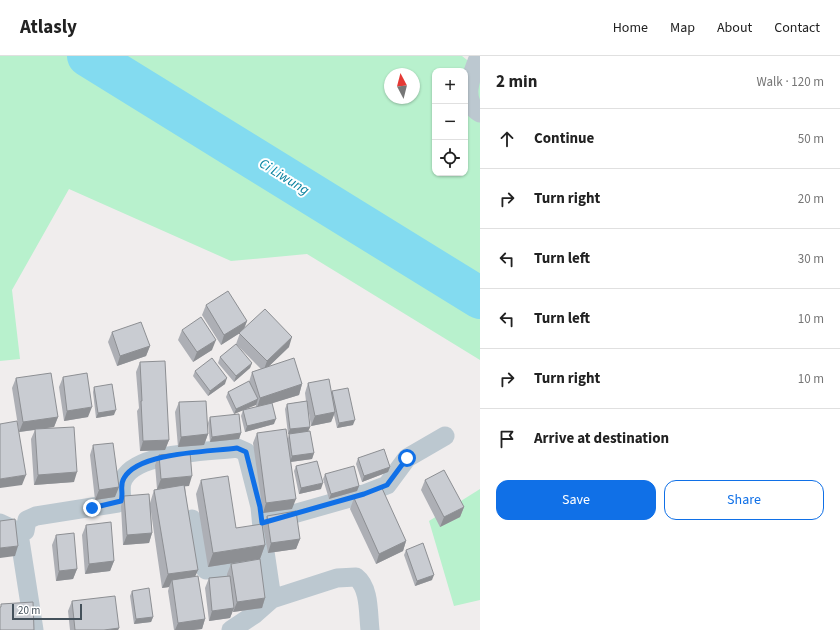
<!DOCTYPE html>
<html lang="en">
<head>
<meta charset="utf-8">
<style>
	:root { --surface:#fff; --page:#f6f6f6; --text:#222; --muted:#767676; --line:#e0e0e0; --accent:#1070e7 }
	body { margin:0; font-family:"Source Sans 3",sans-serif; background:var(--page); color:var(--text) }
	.controls { position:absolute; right:12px; top:12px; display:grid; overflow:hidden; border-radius:8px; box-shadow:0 1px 3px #0004 }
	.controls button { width:36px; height:36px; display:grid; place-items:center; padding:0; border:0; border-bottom:1px solid var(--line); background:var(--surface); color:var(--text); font:20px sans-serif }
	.compass { position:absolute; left:384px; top:12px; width:36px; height:36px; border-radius:50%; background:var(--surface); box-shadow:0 1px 3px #0004; rotate:353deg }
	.scale { position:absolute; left:12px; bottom:10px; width:70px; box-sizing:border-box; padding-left:4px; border:2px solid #44515b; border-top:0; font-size:11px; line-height:14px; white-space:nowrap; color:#44515b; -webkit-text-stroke:3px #fff; paint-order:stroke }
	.stop { position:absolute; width:12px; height:12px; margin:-9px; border:3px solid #1070e7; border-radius:50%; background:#fff }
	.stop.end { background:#1070e7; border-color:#fff; box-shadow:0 1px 4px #0008 }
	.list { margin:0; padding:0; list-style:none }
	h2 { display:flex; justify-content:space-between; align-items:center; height:52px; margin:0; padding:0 16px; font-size:17px }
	h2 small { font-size:13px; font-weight:400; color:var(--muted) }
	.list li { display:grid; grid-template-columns:26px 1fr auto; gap:12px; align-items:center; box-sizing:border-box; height:60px; padding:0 16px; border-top:1px solid var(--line) }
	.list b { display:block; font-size:15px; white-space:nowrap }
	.list em { font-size:13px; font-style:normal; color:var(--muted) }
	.actions { display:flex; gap:8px; padding:12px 16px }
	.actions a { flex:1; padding:9px 0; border:1px solid var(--accent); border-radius:12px; text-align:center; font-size:14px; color:var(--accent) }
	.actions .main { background:var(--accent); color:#fff }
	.icon { flex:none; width:22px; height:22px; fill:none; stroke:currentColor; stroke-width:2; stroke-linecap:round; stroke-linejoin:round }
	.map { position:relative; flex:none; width:480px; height:574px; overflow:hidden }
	header { display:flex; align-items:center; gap:24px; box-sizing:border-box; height:56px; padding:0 20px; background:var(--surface); border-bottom:1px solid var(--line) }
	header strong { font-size:19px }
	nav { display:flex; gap:22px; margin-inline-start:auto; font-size:14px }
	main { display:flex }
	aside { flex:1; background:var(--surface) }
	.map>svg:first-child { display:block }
	.green { fill:#b8f1cd; fill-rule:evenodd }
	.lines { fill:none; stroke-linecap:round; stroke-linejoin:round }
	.river { stroke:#83dbf0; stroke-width:42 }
	.minor { stroke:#bcc8d0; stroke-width:19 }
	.wall { fill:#adafb5 }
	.shaded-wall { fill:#8d8f93 }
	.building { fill:#c9ccd2; stroke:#8d8f93 }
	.route { stroke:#1070e7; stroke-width:5 }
	.labels { text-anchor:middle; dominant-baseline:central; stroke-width:4; stroke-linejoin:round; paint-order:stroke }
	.water-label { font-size:14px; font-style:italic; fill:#06809e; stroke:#fff }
</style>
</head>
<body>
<header>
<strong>Atlasly</strong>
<nav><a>Home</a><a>Map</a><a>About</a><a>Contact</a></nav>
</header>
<main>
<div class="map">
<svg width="480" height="574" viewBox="0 0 480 574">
	<rect width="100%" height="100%" fill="#f0eded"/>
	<!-- green -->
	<path class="green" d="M0 0H462L480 14V304L307 198 231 205 69 133 12 234 20 303 0 305ZM435 15H465V117H435ZM390 18H414V42H390Z
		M480 433V544L454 550 429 465Z"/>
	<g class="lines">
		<!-- river -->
		<path class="river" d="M88 0 480 242"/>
		<!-- minor -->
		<path class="minor" d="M479 0C473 16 459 45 480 57
			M192 463 201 508 206 514 255 509
			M272 464 364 438 387 429 407 402 445 380
			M0 467 15 474 19 478 34 574
			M19 478 25 475 27 464 36 460 118 447 122 443C121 435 120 428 124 422 139 396 208 396 237 392L246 396 260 451 263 482 272 543
			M231 574 255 558 272 543 337 522 356 521C370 532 368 557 370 574"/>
	</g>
	<!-- wall -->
	<path class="wall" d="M206 249 247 265 244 273 289 291 268 311 302 328 299 339 272 347 274 368 245 376 241 360 243 354 256 351V348L234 358 226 341 228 336 249 326 252 316 261 313 236 288 240 277 221 289 202 259Z
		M182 274 212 294 193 306 178 284Z
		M112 276 150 290 146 300 117 310 108 286Z
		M220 301 252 307 250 312 234 326 218 307Z
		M140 306 169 384 165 394 140 395 137 355 139 352 136 316Z
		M195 315 225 328 208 340 193 320Z
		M63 321 88 361 64 365 59 331Z
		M16 322 58 361 54 371 44 372 74 426 34 429 31 383 35 374 19 376 12 332Z
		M308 327 332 336V335L353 369 337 372 334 359 331 366 311 370 308 351 310 371 308 375 314 397 312 403 291 406 292 453 263 457 253 387 257 377 288 382 289 378H288L285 353 287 348 306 345 305 337Z
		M94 331 114 359 96 362 93 336Z
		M179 346 208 378 204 389 178 391 175 356Z
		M210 361 241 377 239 383 210 386 208 367Z
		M93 389 115 441 95 444 90 399Z
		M159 399 189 430H185L195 521 205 563 202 573 193 574H174L168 535 169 531 162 532 151 456 152 477 149 487 123 489 121 450 124 440 150 447 154 434 166 432 157 433 155 409Z
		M358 402 390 411 388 416 362 426 356 408Z
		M296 410 321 433 299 438 294 415Z
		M325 418 359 430 357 435 329 443 323 423Z
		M201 424 236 472 265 489 260 503 208 511 196 438Z
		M425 424 464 451 460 461 440 471 421 434Z
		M354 442 406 485 403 495 376 508 350 453Z
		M267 460 300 483 296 493 268 497 263 470Z
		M86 469 114 505 110 515 85 518 82 479Z
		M56 479 77 513 73 523 56 525 52 489Z
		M406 494 432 524 415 530 404 499Z
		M231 508 265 542 262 552 233 556V554L230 562 209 565 205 532 209 522 227 520V518Z
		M132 535 153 561 151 566 134 568 130 540Z
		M72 545 119 572 118 574H70L68 555Z"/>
	<!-- shaded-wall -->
	<path class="shaded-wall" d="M247 265 243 275 221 289 224 279Z
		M292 281 289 291 263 316 267 305Z
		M216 284 212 294 193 306 197 296Z
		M150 290 146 300 117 310 120 300Z
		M252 307 250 312 234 326 236 320Z
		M227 322 225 328 208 340 210 335Z
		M302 328 299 339 257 352 260 342Z
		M258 343 256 349 234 358 236 353Z
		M92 351 88 361 64 365 67 355Z
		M116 354 114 359 96 362 98 357Z
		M335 356 331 366 311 370 315 360Z
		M58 361 54 371 19 376 23 366Z
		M276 363 274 368 245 376 247 370Z
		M355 364 353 369 337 372 339 367Z
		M310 371 308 376 288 378 290 373Z
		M241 377 239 383 210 386 212 381Z
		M208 378 204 389 178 391 181 381Z
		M169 384 165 394 140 395 143 385Z
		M314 397 312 403 290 406 292 400Z
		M390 411 388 416 362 426 364 420Z
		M77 416 74 426 34 429 38 419Z
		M26 419 22 429 0 432V423Z
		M192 420 189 430 157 433 161 423Z
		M323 427 321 433 299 438 301 432Z
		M359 430 357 435 329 443 331 438Z
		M119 431 115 441 95 444 99 434Z
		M296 443 292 453 263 457 266 447Z
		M464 451 460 461 440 471 444 461Z
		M152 477 149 487 123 489 127 479Z
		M300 483 296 493 268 497 271 487Z
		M406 485 403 495 376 508 379 498Z
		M265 489 260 503 208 511 213 497Z
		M18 490 15 500 0 502V492Z
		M114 505 110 515 85 518 89 508Z
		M77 513 73 523 56 525 59 515Z
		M198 514 192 528 172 524 169 531 162 532 168 518Z
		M434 519 432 524 415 530 417 525Z
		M265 542 262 552 233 556 237 546Z
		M234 552 230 562 209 565 212 555Z
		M153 561 151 566 134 568 136 563Z
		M205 563 202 573 193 574H175L178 567Z
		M119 572 118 574H104Z"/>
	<!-- building -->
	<path class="building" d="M228 235 247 265 224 279 206 249Z
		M265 253 292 281 267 305 239 277Z
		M201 261 216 284 197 296 182 274Z
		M141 266 150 290 120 300 112 276Z
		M236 288 252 307 236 320 220 301Z
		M212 302 227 322 210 335 195 315Z
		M294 302 302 328 260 342 252 316Z
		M165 305 169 384 143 385 141 345H142L140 306Z
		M51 317 58 361 23 366 16 322Z
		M87 317 92 351 67 355 63 321Z
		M329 323 335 356 315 360 308 327Z
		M249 325 258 343 236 353 228 336Z
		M112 328 116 354 98 357 94 331Z
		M348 332 355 364 339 367 332 335Z
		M206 345 208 378 181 381 179 346Z
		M307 345 310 371 290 373 287 348Z
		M272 347 276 363 247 370 243 354Z
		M239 358 241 377 212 381 210 361Z
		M17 365 26 419 0 423V368Z
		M74 371 77 416 38 419 35 373Z
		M286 373 296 443 266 447 257 377Z
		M310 375 314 397 292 400 289 378Z
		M113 387 119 431 99 434 93 389Z
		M384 393 390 411 364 420 358 402Z
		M190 396 192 420 161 423 159 399Z
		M317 405 323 427 301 432 296 410Z
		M354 410 359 430 331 438 325 418Z
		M444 414 464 451 444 461 425 424Z
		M228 420 236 472 262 468 265 489 213 497 201 424Z
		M184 429 198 514 168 518 154 434Z
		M381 430 406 485 379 498 354 442Z
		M149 438 152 477 127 479 124 440Z
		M296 455 300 483 271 487 267 460Z
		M15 463 18 490 0 492V465Z
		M111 466 114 505 89 508 86 469Z
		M74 477 77 513 59 515 56 479Z
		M423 487 434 519 417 525 406 494Z
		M260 503 265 542 237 546 231 508Z
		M198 520 205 563 178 567 172 524Z
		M230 520 234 552 212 555 209 522Z
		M149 532 153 561 136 563 132 535Z
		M115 540 119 572 104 574H75L72 545Z
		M33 546 34 574H0V551H1V548Z"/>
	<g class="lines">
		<!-- route -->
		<path class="route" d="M92 452 121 445C124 437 119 430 124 422 139 396 208 396 237 392L246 396 260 451 262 467 364 438 387 429 407 402"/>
	</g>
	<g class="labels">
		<!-- water labels -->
		<g class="water-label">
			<text transform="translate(284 121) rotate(32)">Ci Liwung</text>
		</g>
	</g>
</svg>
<div class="controls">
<button>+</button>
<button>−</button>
<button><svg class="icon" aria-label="locate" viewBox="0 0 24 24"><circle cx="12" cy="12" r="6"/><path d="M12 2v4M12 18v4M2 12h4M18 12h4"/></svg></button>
</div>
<svg class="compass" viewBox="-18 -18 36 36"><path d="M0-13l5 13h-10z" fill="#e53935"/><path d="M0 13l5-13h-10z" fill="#767676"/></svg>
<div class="scale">20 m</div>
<div class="stop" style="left:407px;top:402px"></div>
<div class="stop end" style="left:92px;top:452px"></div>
</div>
<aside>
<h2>2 min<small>Walk · 120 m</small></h2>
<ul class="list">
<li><svg class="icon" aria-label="ahead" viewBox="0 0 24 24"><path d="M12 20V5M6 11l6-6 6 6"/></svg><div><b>Continue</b></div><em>50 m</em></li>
<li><svg class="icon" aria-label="right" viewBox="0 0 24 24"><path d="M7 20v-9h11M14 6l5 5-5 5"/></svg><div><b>Turn right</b></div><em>20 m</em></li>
<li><svg class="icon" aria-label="left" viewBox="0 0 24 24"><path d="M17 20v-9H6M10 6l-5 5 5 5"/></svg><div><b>Turn left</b></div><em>30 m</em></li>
<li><svg class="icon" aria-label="left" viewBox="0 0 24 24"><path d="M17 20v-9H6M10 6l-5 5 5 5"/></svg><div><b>Turn left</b></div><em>10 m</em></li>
<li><svg class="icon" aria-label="right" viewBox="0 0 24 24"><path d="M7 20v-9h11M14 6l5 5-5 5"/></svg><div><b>Turn right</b></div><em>10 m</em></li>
<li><svg class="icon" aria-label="arrive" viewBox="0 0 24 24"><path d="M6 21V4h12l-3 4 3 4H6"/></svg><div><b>Arrive at destination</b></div></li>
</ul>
<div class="actions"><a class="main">Save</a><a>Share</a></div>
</aside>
</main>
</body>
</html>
